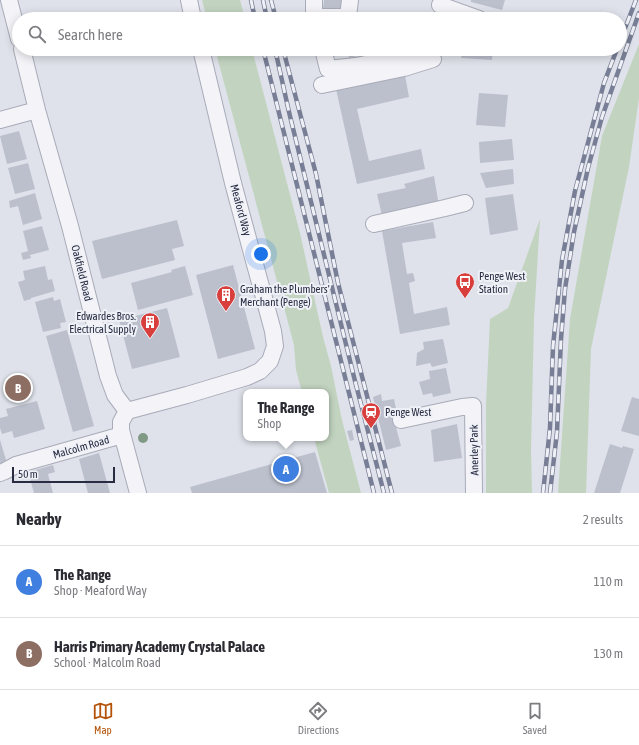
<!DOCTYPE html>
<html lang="en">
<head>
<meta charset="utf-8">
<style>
	:root { --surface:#fff; --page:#f7f7f7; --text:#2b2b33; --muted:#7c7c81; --line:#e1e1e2; --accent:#b45309 }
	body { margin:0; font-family:"Asap Condensed",sans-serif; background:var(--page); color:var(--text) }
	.scale { position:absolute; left:12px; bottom:10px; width:103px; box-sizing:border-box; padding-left:4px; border:2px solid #272c42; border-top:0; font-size:11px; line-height:14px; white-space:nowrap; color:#272c42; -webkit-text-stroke:3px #eff1f7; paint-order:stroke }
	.you { position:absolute; left:261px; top:254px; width:14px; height:14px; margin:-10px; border:3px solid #fff; border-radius:50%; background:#1a73e8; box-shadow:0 0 0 6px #1a73e833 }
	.badge { display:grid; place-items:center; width:26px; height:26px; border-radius:50%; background:var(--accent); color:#fff; font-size:13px; font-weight:700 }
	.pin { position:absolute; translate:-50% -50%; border:2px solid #fff; box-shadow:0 1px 4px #0006 }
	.popup { position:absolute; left:243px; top:389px; width:86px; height:52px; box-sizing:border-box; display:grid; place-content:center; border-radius:8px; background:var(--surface); filter:drop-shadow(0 1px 3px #0005); font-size:13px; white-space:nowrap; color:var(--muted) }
	.popup b { font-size:15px; color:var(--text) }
	.popup::after { content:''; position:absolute; left:50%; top:100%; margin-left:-8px; border:8px solid transparent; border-top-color:var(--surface) }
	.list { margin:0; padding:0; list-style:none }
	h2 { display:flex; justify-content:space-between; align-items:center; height:52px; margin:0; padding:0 16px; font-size:17px }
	h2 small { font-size:13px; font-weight:400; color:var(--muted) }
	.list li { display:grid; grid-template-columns:26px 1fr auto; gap:12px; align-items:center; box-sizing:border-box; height:72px; padding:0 16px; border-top:1px solid var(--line) }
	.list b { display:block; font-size:15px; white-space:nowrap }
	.list p { margin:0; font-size:13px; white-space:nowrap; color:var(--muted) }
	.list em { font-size:13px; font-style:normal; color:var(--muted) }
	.icon { flex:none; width:22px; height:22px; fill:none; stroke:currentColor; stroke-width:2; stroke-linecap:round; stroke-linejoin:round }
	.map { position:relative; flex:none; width:639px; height:493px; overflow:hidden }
	.search { position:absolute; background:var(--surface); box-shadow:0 2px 10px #0003; left:12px; right:12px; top:12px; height:44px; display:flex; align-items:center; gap:10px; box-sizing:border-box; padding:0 14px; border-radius:22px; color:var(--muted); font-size:15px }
	.sheet { height:196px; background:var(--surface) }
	nav { display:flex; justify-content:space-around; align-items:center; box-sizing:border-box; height:56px; border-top:1px solid var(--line); background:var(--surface); font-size:11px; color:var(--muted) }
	nav a { display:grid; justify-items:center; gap:2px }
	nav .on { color:var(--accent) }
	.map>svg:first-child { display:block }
	.green { fill:#c2d4c0 }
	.building { fill:#bcc0cd }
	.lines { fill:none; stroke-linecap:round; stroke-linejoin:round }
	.minor-casing { stroke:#a8abb8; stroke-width:18 }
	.minor { stroke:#f3f3f8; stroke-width:16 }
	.rail-casing { stroke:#787e95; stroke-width:4.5 }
	.rail { stroke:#eff1f7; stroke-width:3; stroke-dasharray:9; stroke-linecap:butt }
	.tree { fill:#819a85 }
	.labels { text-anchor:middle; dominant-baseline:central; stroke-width:4; stroke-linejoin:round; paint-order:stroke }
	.street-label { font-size:11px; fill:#272c42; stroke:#eff1f7 }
	.poi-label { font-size:11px; fill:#272c42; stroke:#eff1f7; text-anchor:start }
</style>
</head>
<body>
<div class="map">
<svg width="639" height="493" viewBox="0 0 639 493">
	<rect width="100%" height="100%" fill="#dfe2ea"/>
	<!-- green -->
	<path class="green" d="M202 0H240L245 19H207Z
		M639 44V98L629 167 591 349 586 493H558L570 319 602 136Z
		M215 49H252L300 233 323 337 331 366 342 420 361 493H329L314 438H326V392H302L296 370 294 345Z
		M540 219 534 319 531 450 532 493H486V404L490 319 508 308Z"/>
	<!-- building -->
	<path class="building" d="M324 0H348V10L323 9Z
		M471 0H505L502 10 471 2Z
		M347 49H381L382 53 366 57 365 54 349 58Z
		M462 49H493L492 60 461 58Z
		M405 75 409 97 357 109 369 161 421 149 425 169 357 184 336 89Z
		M479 93 508 95 505 127 476 125Z
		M19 131 27 159 7 164 0 136Z
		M512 139 514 160 480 163 479 142Z
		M28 163 35 189 15 194 8 168Z
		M513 169 514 184 486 188 480 173Z
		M434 176 439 206 383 220 377 194 406 188 404 184Z
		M35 193 42 219 23 225 18 206 10 208 9 201Z
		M513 194 518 230 490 235 485 198Z
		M177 220 184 246 172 249 175 260 102 279 92 241Z
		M433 222 436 238 402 243 407 274 413 273 415 281 409 283 414 314 447 307 450 325 400 334 382 231Z
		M42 226 49 250 30 255 31 258 23 260 21 253 28 251 23 231Z
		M233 265 255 349 218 359 196 275Z
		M45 266 48 280 52 279 55 291 31 298V299L24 301 18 282 25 280 23 271Z
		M185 266 193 295 138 310 131 283 172 272 171 270Z
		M53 297 54 301 60 299 66 322 60 323 61 328 43 332 35 302Z
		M167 308 180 357 132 369 119 320Z
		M67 330 94 426 73 432 46 336Z
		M443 339 448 363 432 367 430 363 416 366 417 353 424 349 423 342Z
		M446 368 451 393 433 397 432 393 423 395 419 382 430 379 429 371Z
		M381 394 382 401 394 399 397 414 393 416 401 446 386 450 373 397Z
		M632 397 639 399V436L621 431Z
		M37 401 45 429 14 438 12 431 2 434 0 428V418L8 416 6 409Z
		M457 424 462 458 434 462 431 430Z
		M352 430 354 440 350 441 347 431Z
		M0 440 7 463 0 465Z
		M610 444 622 448 623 446 634 449 620 493H594Z
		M315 452 327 493H192L190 487Z
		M99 453 110 493H88L79 459Z
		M53 465 55 472 48 474 53 493H34L28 472Z"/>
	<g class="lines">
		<!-- minor casing -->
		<g class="minor-casing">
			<path id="minor" d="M9 0 19 39
				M189 0 193 19
				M314 0V17H348L350 0
				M440 5 479 19
				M22 49 37 110 70 226 108 376 115 395 127 411 121 422V430L138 493
				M323 49 328 69 356 66 433 50
				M322 85 404 68 433 59
				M0 120 37 110
				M374 224 445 208 465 203
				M127 411 187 395 247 377 260 371 270 361 275 346 273 331 233 183 201 49
				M401 420 462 407 473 406 474 493
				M0 473 5 471 16 465 122 435"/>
		</g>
		<!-- minor -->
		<use href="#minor" class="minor"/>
		<!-- rail casing -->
		<g class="rail-casing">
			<path id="rail" d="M251 0 255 19
				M263 0 267 19
				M271 0 276 19
				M620 41 636 0
				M263 49 374 493
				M275 49 289 112 355 381 384 493
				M283 49 316 174 338 283 392 493
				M543 493 550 428 553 346 562 260 575 191 604 83 617 49
				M550 493 557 432 561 339 565 289 574 232 588 168 602 117 639 13"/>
		</g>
		<!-- rail -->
		<use href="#rail" class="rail"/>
	</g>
	<!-- trees -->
	<circle class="tree" cx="143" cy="438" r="5"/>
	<!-- icons -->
	<defs>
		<g id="bus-pin" transform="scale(1)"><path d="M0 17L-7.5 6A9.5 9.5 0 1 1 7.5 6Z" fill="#d83e3b" stroke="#eff1f7"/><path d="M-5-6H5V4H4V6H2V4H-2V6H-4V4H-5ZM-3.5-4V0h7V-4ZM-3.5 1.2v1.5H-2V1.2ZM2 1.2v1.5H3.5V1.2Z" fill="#fff"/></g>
		<g id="building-pin" transform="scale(1)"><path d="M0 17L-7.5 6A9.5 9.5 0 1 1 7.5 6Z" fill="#d83e3b" stroke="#eff1f7"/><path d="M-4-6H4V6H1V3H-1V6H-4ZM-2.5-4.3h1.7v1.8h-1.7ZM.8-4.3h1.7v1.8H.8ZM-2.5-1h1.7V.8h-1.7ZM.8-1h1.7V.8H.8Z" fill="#fff"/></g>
		<g id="station-pin" transform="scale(1)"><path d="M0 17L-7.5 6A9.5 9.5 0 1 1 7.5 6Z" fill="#d83e3b" stroke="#eff1f7"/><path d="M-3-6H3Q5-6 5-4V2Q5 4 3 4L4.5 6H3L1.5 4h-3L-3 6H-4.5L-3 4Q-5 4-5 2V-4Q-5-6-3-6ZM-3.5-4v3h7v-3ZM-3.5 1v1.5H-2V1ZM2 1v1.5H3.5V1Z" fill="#fff"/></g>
	</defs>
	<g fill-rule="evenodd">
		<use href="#bus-pin" x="465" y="282"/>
		<use href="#building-pin" x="226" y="295"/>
		<use href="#building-pin" x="150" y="322"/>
		<use href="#station-pin" x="371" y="412"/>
	</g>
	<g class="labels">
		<!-- street labels -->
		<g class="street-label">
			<text transform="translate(241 210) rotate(75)">Meaford Way</text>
			<text transform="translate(82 273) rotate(76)">Oakfield Road</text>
			<text transform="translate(81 447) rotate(-16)">Malcolm Road</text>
			<text transform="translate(474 450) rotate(-91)">Anerley Park</text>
		</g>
		<!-- poi labels -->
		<g class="poi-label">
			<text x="479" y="276">Penge West<tspan x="479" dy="13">Station</tspan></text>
			<text x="240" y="289">Graham the Plumbers'<tspan x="240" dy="13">Merchant (Penge)</tspan></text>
			<text x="136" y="316" text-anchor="end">Edwardes Bros.<tspan x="136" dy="13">Electrical Supply</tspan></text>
			<text x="385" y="412">Penge West</text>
		</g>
	</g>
</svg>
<div class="scale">50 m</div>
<div class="you"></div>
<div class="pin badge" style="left:286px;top:469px;background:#3f7fe0">A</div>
<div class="popup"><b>The Range</b>Shop</div>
<div class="pin badge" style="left:18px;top:388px;background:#8d6e63">B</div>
<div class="search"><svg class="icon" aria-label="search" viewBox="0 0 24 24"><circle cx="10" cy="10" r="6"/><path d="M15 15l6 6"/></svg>Search here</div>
</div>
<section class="sheet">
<h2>Nearby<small>2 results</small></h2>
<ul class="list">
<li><span class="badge" style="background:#3f7fe0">A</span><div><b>The Range</b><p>Shop · Meaford Way</p></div><em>110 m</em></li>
<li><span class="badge" style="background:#8d6e63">B</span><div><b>Harris Primary Academy Crystal Palace</b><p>School · Malcolm Road</p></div><em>130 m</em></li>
</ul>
</section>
<nav>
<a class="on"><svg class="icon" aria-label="map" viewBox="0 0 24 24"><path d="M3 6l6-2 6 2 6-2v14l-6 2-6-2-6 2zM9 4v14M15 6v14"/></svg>Map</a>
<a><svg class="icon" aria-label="directions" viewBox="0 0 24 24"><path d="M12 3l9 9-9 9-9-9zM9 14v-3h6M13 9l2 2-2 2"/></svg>Directions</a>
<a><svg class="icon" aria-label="saved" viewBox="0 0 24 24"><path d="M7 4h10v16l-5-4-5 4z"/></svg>Saved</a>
</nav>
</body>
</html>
